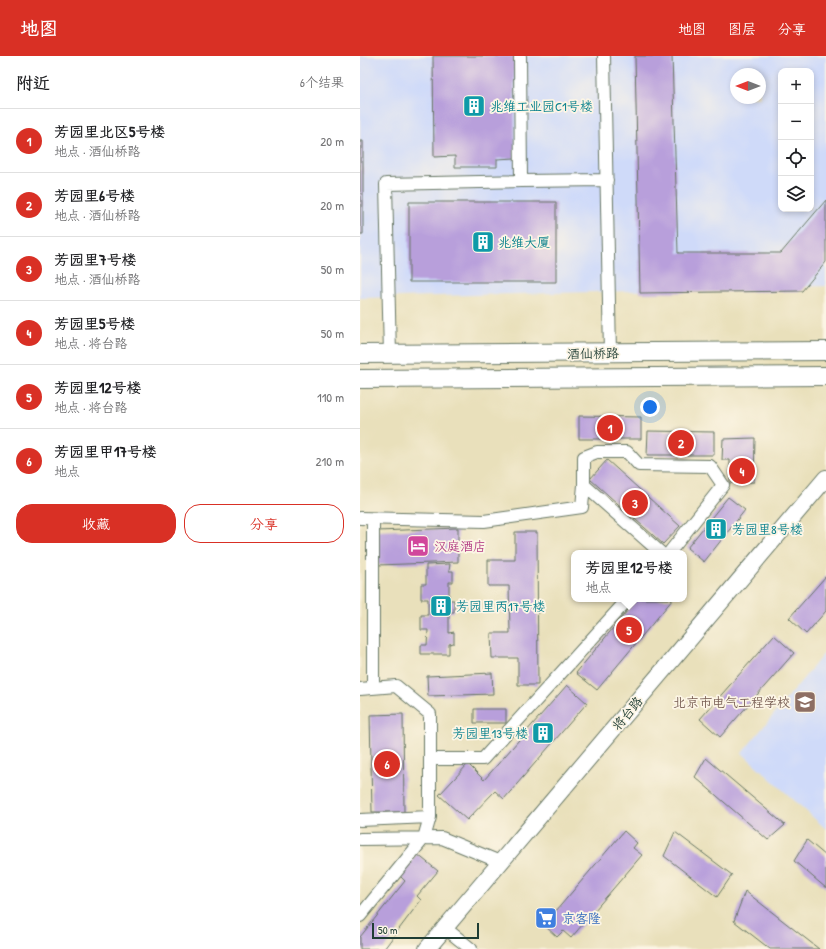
<!DOCTYPE html>
<html lang="zh">
<head>
<meta charset="utf-8">
<style>
	:root { --surface:#fff; --page:#f6f6f6; --text:#202124; --muted:#757577; --line:#e0e0e0; --accent:#d93025 }
	body { margin:0; font-family:"Patrick Hand","LXGW WenKai TC",sans-serif; background:var(--page); color:var(--text) }
	.controls { position:absolute; right:12px; top:12px; display:grid; overflow:hidden; border-radius:8px; box-shadow:0 2px 6px #0003 }
	.controls button { width:36px; height:36px; display:grid; place-items:center; padding:0; border:0; border-bottom:1px solid var(--line); background:var(--surface); color:var(--text); font:20px sans-serif }
	.compass { position:absolute; left:370px; top:12px; width:36px; height:36px; border-radius:50%; background:var(--surface); box-shadow:0 2px 6px #0003; rotate:270deg }
	.scale { position:absolute; left:12px; bottom:10px; width:107px; box-sizing:border-box; padding-left:4px; border:2px solid #1f3d34; border-top:0; font-size:11px; line-height:14px; white-space:nowrap; color:#1f3d34; -webkit-text-stroke:3px #fcf5e5; paint-order:stroke }
	.you { position:absolute; left:290px; top:351px; width:14px; height:14px; margin:-10px; border:3px solid #fff; border-radius:50%; background:#1a73e8; box-shadow:0 0 0 6px #1a73e833 }
	.badge { display:grid; place-items:center; width:26px; height:26px; border-radius:50%; background:var(--accent); color:#fff; font-size:13px; font-weight:700 }
	.pin { position:absolute; translate:-50% -50%; border:2px solid #fff; box-shadow:0 1px 4px #0006 }
	.popup { position:absolute; left:211px; top:494px; width:116px; height:52px; box-sizing:border-box; display:grid; place-content:center; border-radius:8px; background:var(--surface); filter:drop-shadow(0 1px 3px #0005); font-size:13px; white-space:nowrap; color:var(--muted) }
	.popup b { font-size:15px; color:var(--text) }
	.popup::after { content:''; position:absolute; left:50%; top:100%; margin-left:-8px; border:8px solid transparent; border-top-color:var(--surface) }
	.list { margin:0; padding:0; list-style:none }
	h2 { display:flex; justify-content:space-between; align-items:center; height:52px; margin:0; padding:0 16px; font-size:17px }
	h2 small { font-size:13px; font-weight:400; color:var(--muted) }
	.list li { display:grid; grid-template-columns:26px 1fr auto; gap:12px; align-items:center; box-sizing:border-box; height:64px; padding:0 16px; border-top:1px solid var(--line) }
	.list b { display:block; font-size:15px; white-space:nowrap }
	.list p { margin:0; font-size:13px; white-space:nowrap; color:var(--muted) }
	.list em { font-size:13px; font-style:normal; color:var(--muted) }
	.actions { display:flex; gap:8px; padding:12px 16px }
	.actions a { flex:1; padding:9px 0; border:1px solid var(--accent); border-radius:16px; text-align:center; font-size:14px; color:var(--accent) }
	.actions .main { background:var(--accent); color:#fff }
	.icon { flex:none; width:22px; height:22px; fill:none; stroke:currentColor; stroke-width:2; stroke-linecap:round; stroke-linejoin:round }
	.map { position:relative; flex:none; width:466px; height:893px; overflow:hidden }
	header { display:flex; align-items:center; gap:24px; box-sizing:border-box; height:56px; padding:0 20px; background:var(--accent); color:#fff }
	header strong { font-size:19px }
	nav { display:flex; gap:22px; margin-inline-start:auto; font-size:14px }
	main { display:flex }
	aside { flex:1; background:var(--surface) }
	.map>svg:first-child { display:block }
	.built { fill:#cfdaf9; fill-rule:evenodd }
	.building { fill:#b89fdb }
	.lines { fill:none; stroke-linecap:round; stroke-linejoin:round }
	.minor-casing { stroke:#667663; stroke-width:14 }
	.secondary-casing { stroke:#667663; stroke-width:18 }
	.primary-casing { stroke:#667663; stroke-width:20 }
	.minor { stroke:#fff; stroke-width:12 }
	.secondary { stroke:#fff; stroke-width:16 }
	.primary { stroke:#fff; stroke-width:18 }
	.labels { text-anchor:middle; dominant-baseline:central; stroke-width:3.5; stroke-linejoin:round; paint-order:stroke }
	.culture-label { font-size:13px; fill:#0d838f; stroke:#fcf5e5; text-anchor:start }
	.street-label { font-size:13px; fill:#1f3d34; stroke:#fcf5e5 }
	.hotel-label { font-size:13px; fill:#b23c85; stroke:#fcf5e5; text-anchor:start }
	.education-label { font-size:13px; fill:#785e54; stroke:#fcf5e5; text-anchor:end }
	.shop-label { font-size:13px; fill:#366cbe; stroke:#fcf5e5; text-anchor:start }
</style>
</head>
<body>
<header>
<strong>地图</strong>
<nav><a>地图</a><a>图层</a><a>分享</a></nav>
</header>
<main>
<aside>
<h2>附近<small>6个结果</small></h2>
<ul class="list">
<li><span class="badge">1</span><div><b>芳园里北区5号楼</b><p>地点 · 酒仙桥路</p></div><em>20 m</em></li>
<li><span class="badge">2</span><div><b>芳园里6号楼</b><p>地点 · 酒仙桥路</p></div><em>20 m</em></li>
<li><span class="badge">3</span><div><b>芳园里7号楼</b><p>地点 · 酒仙桥路</p></div><em>50 m</em></li>
<li><span class="badge">4</span><div><b>芳园里5号楼</b><p>地点 · 将台路</p></div><em>50 m</em></li>
<li><span class="badge">5</span><div><b>芳园里12号楼</b><p>地点 · 将台路</p></div><em>110 m</em></li>
<li><span class="badge">6</span><div><b>芳园里甲17号楼</b><p>地点</p></div><em>210 m</em></li>
</ul>
<div class="actions"><a class="main">收藏</a><a>分享</a></div>
</aside>
<div class="map">
<svg width="466" height="893" viewBox="0 0 466 893">
	<rect width="100%" height="100%" fill="#fcf5e5"/>
	<filter id="ink" filterUnits="userSpaceOnUse"><feTurbulence type="fractalNoise" baseFrequency=".025" numOctaves="2"/><feDisplacementMap in="SourceGraphic" scale="8" xChannelSelector="R" yChannelSelector="G"/><feConvolveMatrix kernelMatrix="1 2 1 2 8 2 1 2 1" color-interpolation-filters="sRGB"/></filter>
	<filter id="wash" filterUnits="userSpaceOnUse"><feTurbulence type="fractalNoise" baseFrequency=".012" numOctaves="4" result="noise"/><feDisplacementMap in="SourceGraphic" scale="16" xChannelSelector="R" yChannelSelector="G"/><feGaussianBlur stdDeviation="0.9" result="paint"/><feColorMatrix in="noise" values="0 0 0 0 0 0 0 0 0 0 0 0 0 0 0 0 0 1.4 0 .05"/><feComposite in="paint" operator="in"/></filter>
	<g filter="url(#wash)">
		<rect width="100%" height="100%" fill="#e9e0bb"/>
		<!-- built -->
		<path class="built" d="M0 0H466V230L0 242ZM421 15H451V153H421ZM376 18H400V42H376Z
			M466 595V773L382 697Z"/>
		<g id="blocks">
			<!-- building -->
			<path class="building" d="M73 0H154L155 102 137 103V111H95V100L74 101Z
				M275 0H312L318 197H421L466 144V206L442 235 280 237Z
				M0 85H3V178H0Z
				M49 146H196V226H49Z
				M219 360 281 361V383H219Z
				M288 375 354 376V399H287Z
				M395 382 394 426 370 427V404H362L363 383Z
				M247 404 320 470 303 488 230 423Z
				M368 441 385 454 344 506 327 492Z
				M98 472V506L18 509 17 475Z
				M155 476H177L178 629H158V602H132L131 577H150L149 530H128V504H155Z
				M90 508 89 515H93V526H89V544H94V556H89V577L94 576V587L89 588V598H61V589H67L68 574H61V559H68V543H61V528H66V509Z
				M466 520V555L446 578 429 562Z
				M277 543H313L237 634 216 617Z
				M414 579 434 597 360 681 340 663Z
				M132 617 133 638 68 640 67 620Z
				M207 629 227 647 144 743 135 735 107 764 79 739 108 708 124 724Z
				M114 653H146V667H114Z
				M43 658 44 756H12L10 659Z
				M346 702 425 769 408 784 335 721Z
				M264 775 277 787 273 792 282 799 211 882 203 875 197 881 184 869Z
				M315 776 372 819 357 841 304 800Z
				M447 784 466 800V832L434 805Z
				M57 798 78 815 57 840 61 844 24 893H0V881L45 825 40 820Z
				M385 835 459 893H410L374 865Z"/>
		</g>
	</g>
	<g filter="url(#ink)">
		<use href="#blocks" fill-opacity="0" stroke="#667663" stroke-width="1"/>
		<g class="lines">
			<!-- minor casing -->
			<g class="minor-casing">
				<path id="minor" d="M160 0 161 125 247 124
					M244 0 250 297
					M30 299 26 128 161 125
					M0 462 124 465 222 451 224 429
					M13 463V632
					M301 497 224 429V401L237 396H267L279 409 350 410 363 429 309 497
					M0 633 36 630 70 658V703
					M0 764 70 761
					M0 783 82 782 140 806
					M0 860 64 782 70 761V703H123L268 543
					M85 872 111 893"/>
			</g>
			<!-- secondary casing -->
			<g class="secondary-casing">
				<path id="secondary" d="M67 893 466 422"/>
			</g>
			<!-- primary casing -->
			<g class="primary-casing">
				<path id="primary" d="M0 298 466 295
					M0 323 466 320"/>
			</g>
			<!-- minor -->
			<use href="#minor" class="minor"/>
			<!-- secondary -->
			<use href="#secondary" class="secondary"/>
			<!-- primary -->
			<use href="#primary" class="primary"/>
		</g>
	</g>
	<!-- icons -->
	<defs>
		<g id="building-square" transform="scale(1.15)"><rect x="-9" y="-9" width="18" height="18" rx="4" fill="#0f9aa8" stroke="#fcf5e5"/><path d="M-4-6H4V6H1V3H-1V6H-4ZM-2.5-4.3h1.7v1.8h-1.7ZM.8-4.3h1.7v1.8H.8ZM-2.5-1h1.7V.8h-1.7ZM.8-1h1.7V.8H.8Z" fill="#fff"/></g>
		<g id="hotel-square" transform="scale(1.15)"><rect x="-9" y="-9" width="18" height="18" rx="4" fill="#d1479c" stroke="#fcf5e5"/><path d="M-6-4.5h1.5V1H6V5H4.5V3h-9V5H-6ZM-4 0a1.8 1.8 0 1 1 3.6 0ZM.5 0V-2.5h3Q6-2.5 6 0Z" fill="#fff"/></g>
		<g id="school-square" transform="scale(1.15)"><rect x="-9" y="-9" width="18" height="18" rx="4" fill="#8d6e63" stroke="#fcf5e5"/><path d="M0-5L7-2L0 1L-7-2ZM-4 1L0 2.5L4 1V4Q0 6-4 4Z" fill="#fff"/></g>
		<g id="supermarket-square" transform="scale(1.15)"><rect x="-9" y="-9" width="18" height="18" rx="4" fill="#3f7fe0" stroke="#fcf5e5"/><path d="M-6-5.5h2.5l.6 2H6L4.5 2H-2.5L-4.4-4H-6ZM-1.5 3.2a1.3 1.3 0 1 0 .1 0ZM3 3.2a1.3 1.3 0 1 0 .1 0Z" fill="#fff"/></g>
	</defs>
	<g fill-rule="evenodd">
		<use href="#building-square" x="114" y="50"/>
		<use href="#building-square" x="123" y="186"/>
		<use href="#building-square" x="356" y="473"/>
		<use href="#hotel-square" x="58" y="490"/>
		<use href="#building-square" x="81" y="550"/>
		<use href="#school-square" x="445" y="646"/>
		<use href="#building-square" x="183" y="677"/>
		<use href="#supermarket-square" x="186" y="862"/>
	</g>
	<g class="labels">
		<!-- culture labels -->
		<g class="culture-label">
			<text x="130" y="50">兆维工业园C1号楼</text>
			<text x="138" y="186">兆维大厦</text>
			<text x="372" y="473">芳园里8号楼</text>
			<text x="96" y="550">芳园里丙17号楼</text>
			<text x="168" y="677" text-anchor="end">芳园里13号楼</text>
		</g>
		<!-- street labels -->
		<g class="street-label">
			<text transform="translate(233 297) rotate(-1)">酒仙桥路</text>
			<text transform="translate(267 657) rotate(-50)">将台路</text>
		</g>
		<!-- hotel labels -->
		<g class="hotel-label">
			<text x="74" y="490">汉庭酒店</text>
		</g>
		<!-- education labels -->
		<g class="education-label">
			<text x="430" y="646">北京市电气工程学校</text>
		</g>
		<!-- shop labels -->
		<g class="shop-label">
			<text x="202" y="862">京客隆</text>
		</g>
	</g>
</svg>
<div class="controls">
<button>+</button>
<button>−</button>
<button><svg class="icon" aria-label="locate" viewBox="0 0 24 24"><circle cx="12" cy="12" r="6"/><path d="M12 2v4M12 18v4M2 12h4M18 12h4"/></svg></button>
<button><svg class="icon" aria-label="layers" viewBox="0 0 24 24"><path d="M12 4l9 5-9 5-9-5zM3 14l9 5 9-5"/></svg></button>
</div>
<svg class="compass" viewBox="-18 -18 36 36"><path d="M0-13l5 13h-10z" fill="#e53935"/><path d="M0 13l5-13h-10z" fill="#757577"/></svg>
<div class="scale">50 m</div>
<div class="you"></div>
<div class="pin badge" style="left:250px;top:372px">1</div>
<div class="pin badge" style="left:321px;top:387px">2</div>
<div class="pin badge" style="left:275px;top:447px">3</div>
<div class="pin badge" style="left:382px;top:415px">4</div>
<div class="pin badge" style="left:269px;top:574px">5</div>
<div class="popup"><b>芳园里12号楼</b>地点</div>
<div class="pin badge" style="left:27px;top:708px">6</div>
</div>
</main>
</body>
</html>
